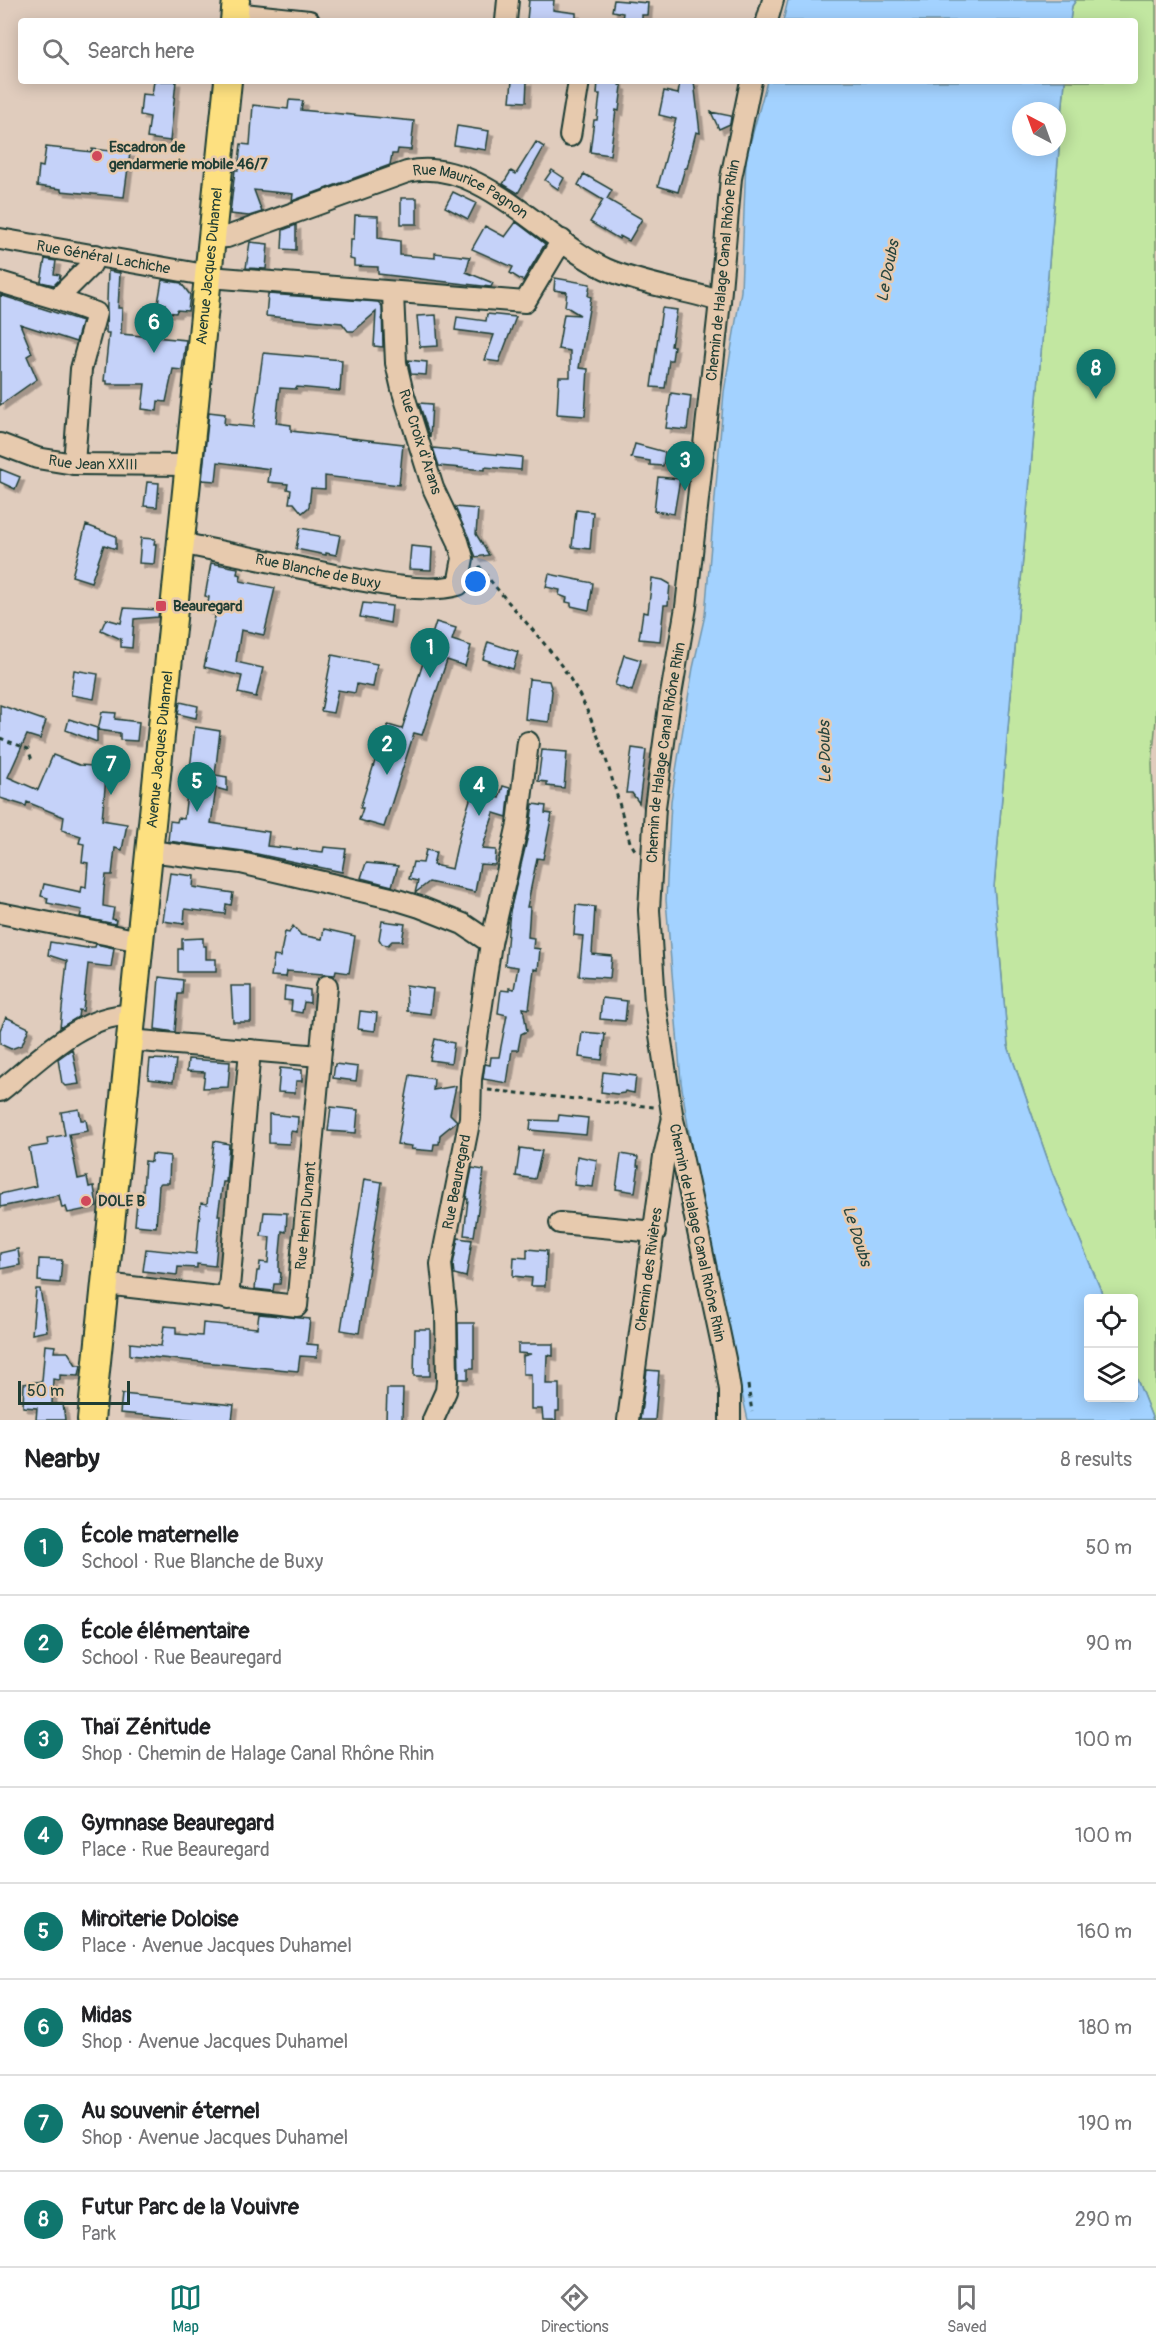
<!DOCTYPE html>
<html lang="en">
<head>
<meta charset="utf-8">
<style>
	:root { --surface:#fff; --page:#f2f2f2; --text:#202124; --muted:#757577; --line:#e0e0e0; --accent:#0f766e }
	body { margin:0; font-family:Pangolin,sans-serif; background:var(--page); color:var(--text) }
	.controls { position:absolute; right:18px; bottom:18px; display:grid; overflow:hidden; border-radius:6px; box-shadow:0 3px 15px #0003 }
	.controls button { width:54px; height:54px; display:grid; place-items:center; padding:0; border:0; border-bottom:2px solid var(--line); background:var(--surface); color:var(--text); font:30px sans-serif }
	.compass { position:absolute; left:1012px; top:102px; width:54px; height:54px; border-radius:50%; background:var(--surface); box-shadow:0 3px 15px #0003; rotate:319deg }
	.scale { position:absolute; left:18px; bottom:15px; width:112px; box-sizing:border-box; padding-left:6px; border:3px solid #1f3d34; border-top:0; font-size:16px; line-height:21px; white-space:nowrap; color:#1f3d34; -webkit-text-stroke:4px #e7caae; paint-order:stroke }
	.you { position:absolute; left:476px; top:582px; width:21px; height:21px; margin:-15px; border:4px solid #fff; border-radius:50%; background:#1a73e8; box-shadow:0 0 0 9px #1a73e833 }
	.badge { display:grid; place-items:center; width:39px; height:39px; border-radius:50%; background:var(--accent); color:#fff; font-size:20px; font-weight:700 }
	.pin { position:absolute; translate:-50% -50px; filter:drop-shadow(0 2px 3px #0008) }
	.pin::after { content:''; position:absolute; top:32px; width:21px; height:18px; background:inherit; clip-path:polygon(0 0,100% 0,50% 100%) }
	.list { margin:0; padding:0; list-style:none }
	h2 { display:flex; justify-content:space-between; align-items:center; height:78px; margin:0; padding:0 24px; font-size:26px }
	h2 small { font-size:20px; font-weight:400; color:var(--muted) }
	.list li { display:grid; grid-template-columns:39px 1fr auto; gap:18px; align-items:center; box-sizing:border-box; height:96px; padding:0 24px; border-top:2px solid var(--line) }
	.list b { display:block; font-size:22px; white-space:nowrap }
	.list p { margin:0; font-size:20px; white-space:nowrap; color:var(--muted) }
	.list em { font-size:20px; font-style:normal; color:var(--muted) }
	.icon { flex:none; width:33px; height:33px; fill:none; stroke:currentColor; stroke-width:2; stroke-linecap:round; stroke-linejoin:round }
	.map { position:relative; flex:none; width:1156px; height:1420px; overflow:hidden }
	.search { position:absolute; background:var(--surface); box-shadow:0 3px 15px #0003; left:18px; right:18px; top:18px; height:66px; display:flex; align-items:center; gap:15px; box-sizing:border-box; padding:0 21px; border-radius:6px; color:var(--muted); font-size:22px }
	.sheet { height:846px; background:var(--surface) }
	nav { display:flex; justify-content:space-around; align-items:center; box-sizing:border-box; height:84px; border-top:2px solid var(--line); background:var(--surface); font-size:16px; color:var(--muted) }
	nav a { display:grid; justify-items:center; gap:3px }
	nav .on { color:var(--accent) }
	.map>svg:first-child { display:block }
	.green { fill:#c2e7a1; stroke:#70926a; stroke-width:1.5 }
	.water { fill:#a3d2ff; stroke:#6e96ae; stroke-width:1.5; fill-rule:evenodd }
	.building { fill:#c5d2f9; stroke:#1f3d34; stroke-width:1.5; filter:url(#shadow) }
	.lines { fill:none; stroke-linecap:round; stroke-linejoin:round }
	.minor-casing { stroke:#1f3d34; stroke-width:24 }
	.major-casing { stroke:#1f3d34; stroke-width:30 }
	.path { stroke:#1f3d34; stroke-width:3; stroke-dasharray:4.5 4.5; stroke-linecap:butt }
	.minor { stroke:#e7caae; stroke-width:20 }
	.major { stroke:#fde080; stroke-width:26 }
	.poi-dot { fill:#d1495b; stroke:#e7caae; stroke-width:2 }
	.labels { text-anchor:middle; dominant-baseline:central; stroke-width:5; stroke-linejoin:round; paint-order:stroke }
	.poi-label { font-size:15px; font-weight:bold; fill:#1f3d34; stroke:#e7caae; text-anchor:start }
	.street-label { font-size:15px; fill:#1f3d34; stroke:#e7caae }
	.water-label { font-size:16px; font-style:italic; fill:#26443e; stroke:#e7caae }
</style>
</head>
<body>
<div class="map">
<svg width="1156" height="1420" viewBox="0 0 1156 1420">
	<defs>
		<filter id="shadow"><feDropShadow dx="4.5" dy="4.5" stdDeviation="0" flood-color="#0004"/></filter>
	</defs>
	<rect width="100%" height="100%" fill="#e0ccbd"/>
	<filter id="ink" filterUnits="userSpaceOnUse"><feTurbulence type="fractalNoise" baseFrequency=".0167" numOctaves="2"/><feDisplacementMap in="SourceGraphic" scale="12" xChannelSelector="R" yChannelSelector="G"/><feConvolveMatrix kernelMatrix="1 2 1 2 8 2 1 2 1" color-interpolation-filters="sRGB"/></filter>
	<g filter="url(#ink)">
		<!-- green -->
		<path class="green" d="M1076 0H1156V719L1152 764 1156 882V1420H1153L1134 1372V1298H1104L1052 1172 1008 1046 994 887 1065 81H1135V21H1070L1072 6Z"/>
		<!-- water -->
		<path class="water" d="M788 0H1076L1072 6 1070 21H783Z
			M767 81H1065L994 887 1008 1046 1052 1172 1104 1298H1088V1398H1134V1372L1153 1420H748L705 1232 681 1082 666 900 671 801 693 668 705 615 724 392 741 291 746 158ZM1021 111H1057V147H1021Z"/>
		<!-- building -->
		<path class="building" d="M529 0H554L553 10 576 13V21L527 20Z
			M614 0 648 3 647 15H642V21H622L623 13 612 11Z
			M154 81H176L170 141 147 138 150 117 140 115 142 94 152 95Z
			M512 81H527L526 102 510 101Z
			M598 81H619V85L622 86 619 111 616 110 610 155 590 152 594 120H597L600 94H597Z
			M680 81H694L700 133 696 132 687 168H685L678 192 658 186 676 119 659 115 664 91 678 94Z
			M289 100 303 101 301 110 414 121 411 150 398 149 397 154H392L390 165 292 201 293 194 254 190 262 212 249 216 230 214 235 170H238L241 144 250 145 253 105 288 109Z
			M711 112 731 116 730 124 719 129Z
			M457 126 489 131 486 150 454 145Z
			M536 142 544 147 518 193 503 184 511 171 516 174Z
			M46 147 92 152V149L130 153 124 197 61 191V189L37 186 39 166 43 167Z
			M552 170 564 178 558 189 545 180Z
			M584 174 612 190 607 199 642 219 629 241 620 236 619 239 590 222 603 200 578 185Z
			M453 192 476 203 468 219 445 207Z
			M401 198H417V224H401Z
			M355 215 378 216V238L400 241V255L435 258V253L470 257 466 272 493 283 491 287 378 274V267L354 266V260L350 259 351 239H354Z
			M516 222 545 244 523 281 510 273 513 267 472 249 485 226 505 237Z
			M296 225V250L282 249 283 230Z
			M250 242 268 244 266 269 246 268Z
			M45 259 56 261 54 274 60 275 59 280 54 285 41 282Z
			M108 271 120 273 118 308H122L121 334 186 340 182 370 173 369 166 402 158 401 157 411 142 409 145 384H107V381H104L109 333H106Z
			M555 278 590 284 588 296 591 297 579 368 588 369 585 416 557 414 559 377H570V351L558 349 564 314 580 315 565 306 567 292 554 290Z
			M162 280 181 283 190 295 188 311 177 310 176 313 164 312 165 304 158 303Z
			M268 294 378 302 382 306 383 347 374 346 376 312 354 331H348L342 323 266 316Z
			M0 295 82 321 76 342 20 324 32 353 27 356 37 379 0 405Z
			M662 308 677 310 671 346H674L672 360H669L665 388 651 387Z
			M487 314 516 317 499 362 485 360 494 335 455 330 457 317 486 321Z
			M436 315 438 346 420 347 417 316Z
			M263 353 342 360 340 391 297 387 296 389 280 388 276 423 291 425V431L403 444 399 485 325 476V489L311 488 309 507 302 513 294 503H289L291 490 287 489 288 484 268 482 270 469 218 462 216 481 202 480 209 412 225 414 224 424 253 427Z
			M408 360 427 362 426 375 411 374Z
			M671 393 691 396 687 430 666 428Z
			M419 403 432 404 430 437Z
			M635 444 665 452 663 466 650 465V461L631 458Z
			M433 448 522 457 521 470 485 467V470L439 466Z
			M0 469 20 477 15 489 0 482Z
			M658 477 680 479 674 514 654 511Z
			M147 482 159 483 157 507 144 506Z
			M455 507 478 509 476 534 489 555 476 557Z
			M576 510 593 512 590 549 572 547Z
			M86 525 116 536V549L104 545 91 582 72 576Z
			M300 528 340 535 336 555 326 553V555L296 549Z
			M141 538 155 539 154 544H156L154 564 139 563Z
			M411 546 432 548 431 570 409 569Z
			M211 563 238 568 237 574 241 575 240 581 275 588 264 635 241 630 236 662 263 668 256 697 238 693 242 676 204 667 216 612 207 610 209 597 205 596Z
			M549 574 593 583 589 610 571 606V603L566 602 567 598 559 595 560 590 546 587Z
			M652 578 663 580 670 584 668 605H664L660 641 639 639 643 612 648 613Z
			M363 603 392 606 390 623 360 617Z
			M124 608 159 610 158 617 134 619 132 648 121 647V639L101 630 106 619 121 623Z
			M436 622 456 628 452 640 471 646 465 666 447 660 422 735 414 733 384 827 359 820 363 808H360L383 736 388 725 402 729Z
			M488 642 518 652 513 669 483 659Z
			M332 655 377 664 373 687 357 684 355 693 338 690 333 713 321 711Z
			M624 655 641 660 632 691 615 685Z
			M74 670 98 674 94 699 71 695Z
			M529 679 549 681 552 691 549 722 525 719Z
			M180 702 198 706 196 718 178 714Z
			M0 705 46 721 40 739 27 735 8 777 38 790 53 755 79 765 107 767 102 820 127 824 122 850 115 848 112 875H106L104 889 103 906 114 908 112 919 116 920 115 924 80 917 82 910 47 903 48 898 41 896 44 884 81 892 82 886 86 887 88 863 82 862 84 844 79 843 81 836 62 830 64 817 27 802 26 806 0 798Z
			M102 712 116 713 115 719 139 722 137 741 120 740V733L98 730Z
			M69 719 97 728V742L66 730Z
			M195 727 220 731 215 775 227 777V791L216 788 211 823 269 832 267 846 323 852 324 847 346 849 342 872 243 851 168 841 170 821 177 822 178 818 184 819Z
			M632 748 646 750 639 803 632 793H626Z
			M542 750 567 752 564 788 547 786V782L538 781Z
			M503 786 510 788 507 817 494 813 482 849 496 850 495 865 480 864 475 892 429 882 415 893 418 881 409 879 413 862 423 863 426 850 436 852 433 865 452 869 460 832 473 790 499 798Z
			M533 804 546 806 545 813 552 814 543 859 537 858 527 907H530L528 937 534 938 533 948 540 949 538 970 534 969 529 1009 523 1008 527 1031 521 1034 518 1050H512L507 1083 483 1079 485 1064 490 1065 491 1057H499L507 1015 498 1013 501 990 509 991V988L514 989 518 967 505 965 510 911 530 827Z
			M366 863 398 866 392 886 361 878Z
			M170 873 194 876 193 887 233 893 231 905 226 904 225 914 185 909 184 924 163 921Z
			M576 905 595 907 592 954 612 956 610 978 579 976 583 936 574 935Z
			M382 921 405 924 402 941H392L388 945 382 944 379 939Z
			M293 926 301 935 322 939 324 929 355 936 349 973 336 971 335 975 287 971 286 977 271 976 274 956 280 957 285 932 289 933Z
			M203 938V946H206V959H216V972H178V949H182V939Z
			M50 942 88 948V947H95L96 944 114 948 111 967 88 964 83 1011 79 1010 78 1017 60 1028 67 961 48 955Z
			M159 977 183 980 182 994H178L175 1032 155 1029Z
			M406 985 433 989 430 1014 407 1011Z
			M231 986H251V1022H233Z
			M285 986 310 990V1003L304 1002 302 1013 291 1011 292 1001 284 1000Z
			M602 998 627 1001 625 1021 600 1019Z
			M360 1011 377 1013 375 1031 358 1029Z
			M6 1017 29 1028 22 1045 11 1049 0 1044V1030Z
			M582 1032 605 1034 602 1060 579 1057Z
			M435 1039 454 1043 451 1063 430 1060Z
			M72 1049 79 1084 65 1086 62 1083 58 1059Z
			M150 1059 176 1060 173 1082 148 1079Z
			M188 1059 230 1062 228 1087 203 1088 205 1072 187 1071Z
			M335 1064 358 1067 356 1081 333 1078Z
			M280 1068 302 1070V1081H296L295 1093 278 1092Z
			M603 1072 636 1076 634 1093 625 1091 624 1093 617 1094 601 1092Z
			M410 1075 434 1079 433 1090 456 1086 450 1114 457 1121 440 1135 439 1144H434L433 1151 411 1149 412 1146 397 1144Z
			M331 1107 358 1110 356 1133 328 1131Z
			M79 1109 81 1120H86L88 1131 69 1134 78 1179 87 1177 89 1187 94 1186 97 1207 68 1213 66 1207 62 1208 59 1195 0 1207V1194L36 1186 29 1148 48 1145 47 1138 65 1135 61 1112Z
			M269 1114 298 1117 297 1132 291 1131 289 1144 269 1143Z
			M559 1115 588 1118 586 1135 530 1130 531 1120 558 1121Z
			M214 1141 229 1144 226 1182H223L218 1215H220L215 1266 197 1264V1268L178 1267 177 1275 143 1271 146 1249 196 1254 201 1203 207 1204Z
			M520 1148 542 1151 535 1179 516 1176Z
			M152 1154 170 1156 169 1183H161L159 1185 156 1227 135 1225 138 1192H143L145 1161 151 1162Z
			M621 1154 638 1157 637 1166H639L635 1192 616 1189Z
			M577 1156 597 1160 593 1187 574 1185Z
			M472 1168 484 1170 474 1236 464 1235 468 1199H466Z
			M364 1179 382 1182 359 1333 341 1330Z
			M264 1212 287 1213 286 1232 282 1231 279 1263V1272L281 1273 280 1284H274L273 1291 255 1289 257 1271H259L260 1262 268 1263 270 1237 261 1236Z
			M458 1238 472 1240 466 1277 454 1274 453 1265Z
			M18 1249 20 1265 0 1269V1253Z
			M527 1249 547 1251 545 1286H531L532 1278 513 1276 514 1257 527 1258Z
			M39 1259 62 1260 60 1283 38 1281Z
			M36 1289H40L47 1331 32 1334Z
			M259 1314 310 1319 307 1344 318 1345 317 1357 300 1356 298 1371 130 1355V1343L161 1346 164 1326 176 1327V1334L202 1336 203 1323 257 1328Z
			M458 1323H474V1368H468V1379H459Z
			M415 1329H430V1376H414Z
			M518 1344H553V1356L547 1355 546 1384H559V1411H556V1420H543L542 1409H531V1374H523V1356L531 1354 518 1353Z
			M45 1345 55 1346 54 1352H68L76 1365H81L79 1376 60 1375V1380L53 1379 52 1404H63L65 1420H36L37 1408 23 1407 24 1384 42 1381Z
			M647 1370 659 1371 655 1420H640Z
			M387 1389H403L402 1420H386Z
			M122 1394 234 1405 232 1420H198L120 1413Z"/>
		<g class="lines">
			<!-- minor casing -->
			<g class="minor-casing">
				<g id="minor">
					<path d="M235 13 309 21"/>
					<path d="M506 21 508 0"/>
					<path d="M767 21 773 0"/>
					<path d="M570 136 579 81"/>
					<path id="s1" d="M213 238 227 237 407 172C479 155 545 241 606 269 640 284 685 290 720 301"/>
					<path id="s2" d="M0 239 222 278 525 302 562 240"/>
					<path d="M0 282 57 299 96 313 81 369 74 464"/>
					<path d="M57 299 91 265 96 255"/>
					<path id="s3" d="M0 444 37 458 74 464 189 465"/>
					<path id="s4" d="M180 543C230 553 280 564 330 574 365 581 423 595 458 585L463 558 458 541 433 488 402 389 396 363 393 293"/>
					<path d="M150 851 241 863 391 898 420 907 463 924 491 943 471 1079 470 1118 441 1264 446 1312 447 1381 446 1391 433 1420"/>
					<path d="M0 913 140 941"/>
					<path d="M491 943 518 824 528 742"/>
					<path d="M129 1040 320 1056"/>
					<path d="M0 1091C37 1062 82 1013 132 1015"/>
					<path d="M560 1223 655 1232"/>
					<path id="s5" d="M105 1284 297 1306 327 986"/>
					<path d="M228 1299 250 1050"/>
					<path id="s6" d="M628 1420 664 1156 672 1122"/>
					<path id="s7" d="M730 1420V1390L725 1359 682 1156 673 1120 655 1002 649 910 655 807 669 706 686 607 720 301 731 178 751 81"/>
				</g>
			</g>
			<!-- major casing -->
			<g class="major-casing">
				<g id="major">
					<path d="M234 21 236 0"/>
					<path id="s8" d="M91 1420 228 81"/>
				</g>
			</g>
			<!-- path -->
			<path class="path" d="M479 566C505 601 538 633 563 668 599 720 613 783 630 842L635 850
				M0 738 28 749 33 763
				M488 1090 654 1107
				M748 1385 752 1412"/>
			<!-- minor -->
			<use href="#minor" class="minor"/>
			<!-- major -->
			<use href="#major" class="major"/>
		</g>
	</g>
	<!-- markers -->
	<g class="poi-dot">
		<circle cx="97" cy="156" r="6"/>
		<rect x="155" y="600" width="12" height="12" rx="3"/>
		<circle cx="86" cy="1201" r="6"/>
	</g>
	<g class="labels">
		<!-- poi labels -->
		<g class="poi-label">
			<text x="109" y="147">Escadron de<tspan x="109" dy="17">gendarmerie mobile 46/7</tspan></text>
			<text x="173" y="606">Beauregard</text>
			<text x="98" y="1201">DOLE B</text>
		</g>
		<!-- street labels -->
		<g class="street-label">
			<text stroke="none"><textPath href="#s1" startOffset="274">Rue Maurice Pagnon</textPath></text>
			<text stroke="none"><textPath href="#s2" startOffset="105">Rue Général Lachiche</textPath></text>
			<text stroke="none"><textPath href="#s8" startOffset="1160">Avenue Jacques Duhamel</textPath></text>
			<text stroke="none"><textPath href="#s7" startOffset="1162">Chemin de Halage Canal Rhône Rhin</textPath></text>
			<text transform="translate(420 442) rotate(72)">Rue Croix d'Arans</text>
			<text stroke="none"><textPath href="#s3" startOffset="96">Rue Jean XXIII</textPath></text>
			<text stroke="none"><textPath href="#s4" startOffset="141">Rue Blanche de Buxy</textPath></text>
			<text stroke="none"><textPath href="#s8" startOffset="674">Avenue Jacques Duhamel</textPath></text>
			<text stroke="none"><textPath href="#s7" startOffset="676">Chemin de Halage Canal Rhône Rhin</textPath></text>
			<text transform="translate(457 1182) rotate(-79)">Rue Beauregard</text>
			<text stroke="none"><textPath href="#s5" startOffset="284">Rue Henri Dunant</textPath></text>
			<text transform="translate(697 1233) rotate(78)">Chemin de Halage Canal Rhône Rhin</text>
			<text stroke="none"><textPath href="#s6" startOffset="152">Chemin des Rivières</textPath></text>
		</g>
		<!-- water labels -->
		<g class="water-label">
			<text transform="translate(888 271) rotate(-79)">Le Doubs</text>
			<text transform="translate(825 752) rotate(-91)">Le Doubs</text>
			<text transform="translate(857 1236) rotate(72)">Le Doubs</text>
		</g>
	</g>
</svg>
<div class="controls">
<button><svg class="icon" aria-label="locate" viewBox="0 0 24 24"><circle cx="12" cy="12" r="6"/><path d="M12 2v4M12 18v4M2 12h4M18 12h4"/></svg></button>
<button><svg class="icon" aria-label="layers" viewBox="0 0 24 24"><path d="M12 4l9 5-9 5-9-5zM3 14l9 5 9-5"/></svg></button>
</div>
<svg class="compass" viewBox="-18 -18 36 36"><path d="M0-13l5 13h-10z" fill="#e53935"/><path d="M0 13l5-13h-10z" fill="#757577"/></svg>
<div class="scale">50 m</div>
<div class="you"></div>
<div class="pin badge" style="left:430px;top:678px">1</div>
<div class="pin badge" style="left:387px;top:775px">2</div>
<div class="pin badge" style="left:685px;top:491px">3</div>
<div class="pin badge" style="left:479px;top:816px">4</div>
<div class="pin badge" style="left:197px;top:812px">5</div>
<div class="pin badge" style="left:154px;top:353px">6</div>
<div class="pin badge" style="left:111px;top:795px">7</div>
<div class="pin badge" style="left:1096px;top:399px">8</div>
<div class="search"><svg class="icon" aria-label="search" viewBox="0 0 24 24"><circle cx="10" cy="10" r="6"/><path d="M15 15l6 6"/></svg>Search here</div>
</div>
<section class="sheet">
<h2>Nearby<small>8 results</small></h2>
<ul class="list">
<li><span class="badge">1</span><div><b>École maternelle</b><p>School · Rue Blanche de Buxy</p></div><em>50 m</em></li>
<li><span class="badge">2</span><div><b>École élémentaire</b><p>School · Rue Beauregard</p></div><em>90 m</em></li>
<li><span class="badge">3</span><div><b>Thaï Zénitude</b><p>Shop · Chemin de Halage Canal Rhône Rhin</p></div><em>100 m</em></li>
<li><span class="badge">4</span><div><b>Gymnase Beauregard</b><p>Place · Rue Beauregard</p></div><em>100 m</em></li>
<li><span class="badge">5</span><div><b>Miroiterie Doloise</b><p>Place · Avenue Jacques Duhamel</p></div><em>160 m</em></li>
<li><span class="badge">6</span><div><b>Midas</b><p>Shop · Avenue Jacques Duhamel</p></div><em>180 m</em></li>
<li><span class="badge">7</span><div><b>Au souvenir éternel</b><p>Shop · Avenue Jacques Duhamel</p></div><em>190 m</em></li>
<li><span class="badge">8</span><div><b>Futur Parc de la Vouivre</b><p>Park</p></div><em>290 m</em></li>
</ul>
</section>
<nav>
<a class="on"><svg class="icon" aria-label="map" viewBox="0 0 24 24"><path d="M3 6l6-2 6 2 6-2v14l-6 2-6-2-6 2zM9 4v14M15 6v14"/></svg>Map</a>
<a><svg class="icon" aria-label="directions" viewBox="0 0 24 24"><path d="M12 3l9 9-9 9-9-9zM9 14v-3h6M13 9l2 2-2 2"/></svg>Directions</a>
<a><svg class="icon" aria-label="saved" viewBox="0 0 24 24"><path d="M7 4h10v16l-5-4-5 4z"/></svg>Saved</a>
</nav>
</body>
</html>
